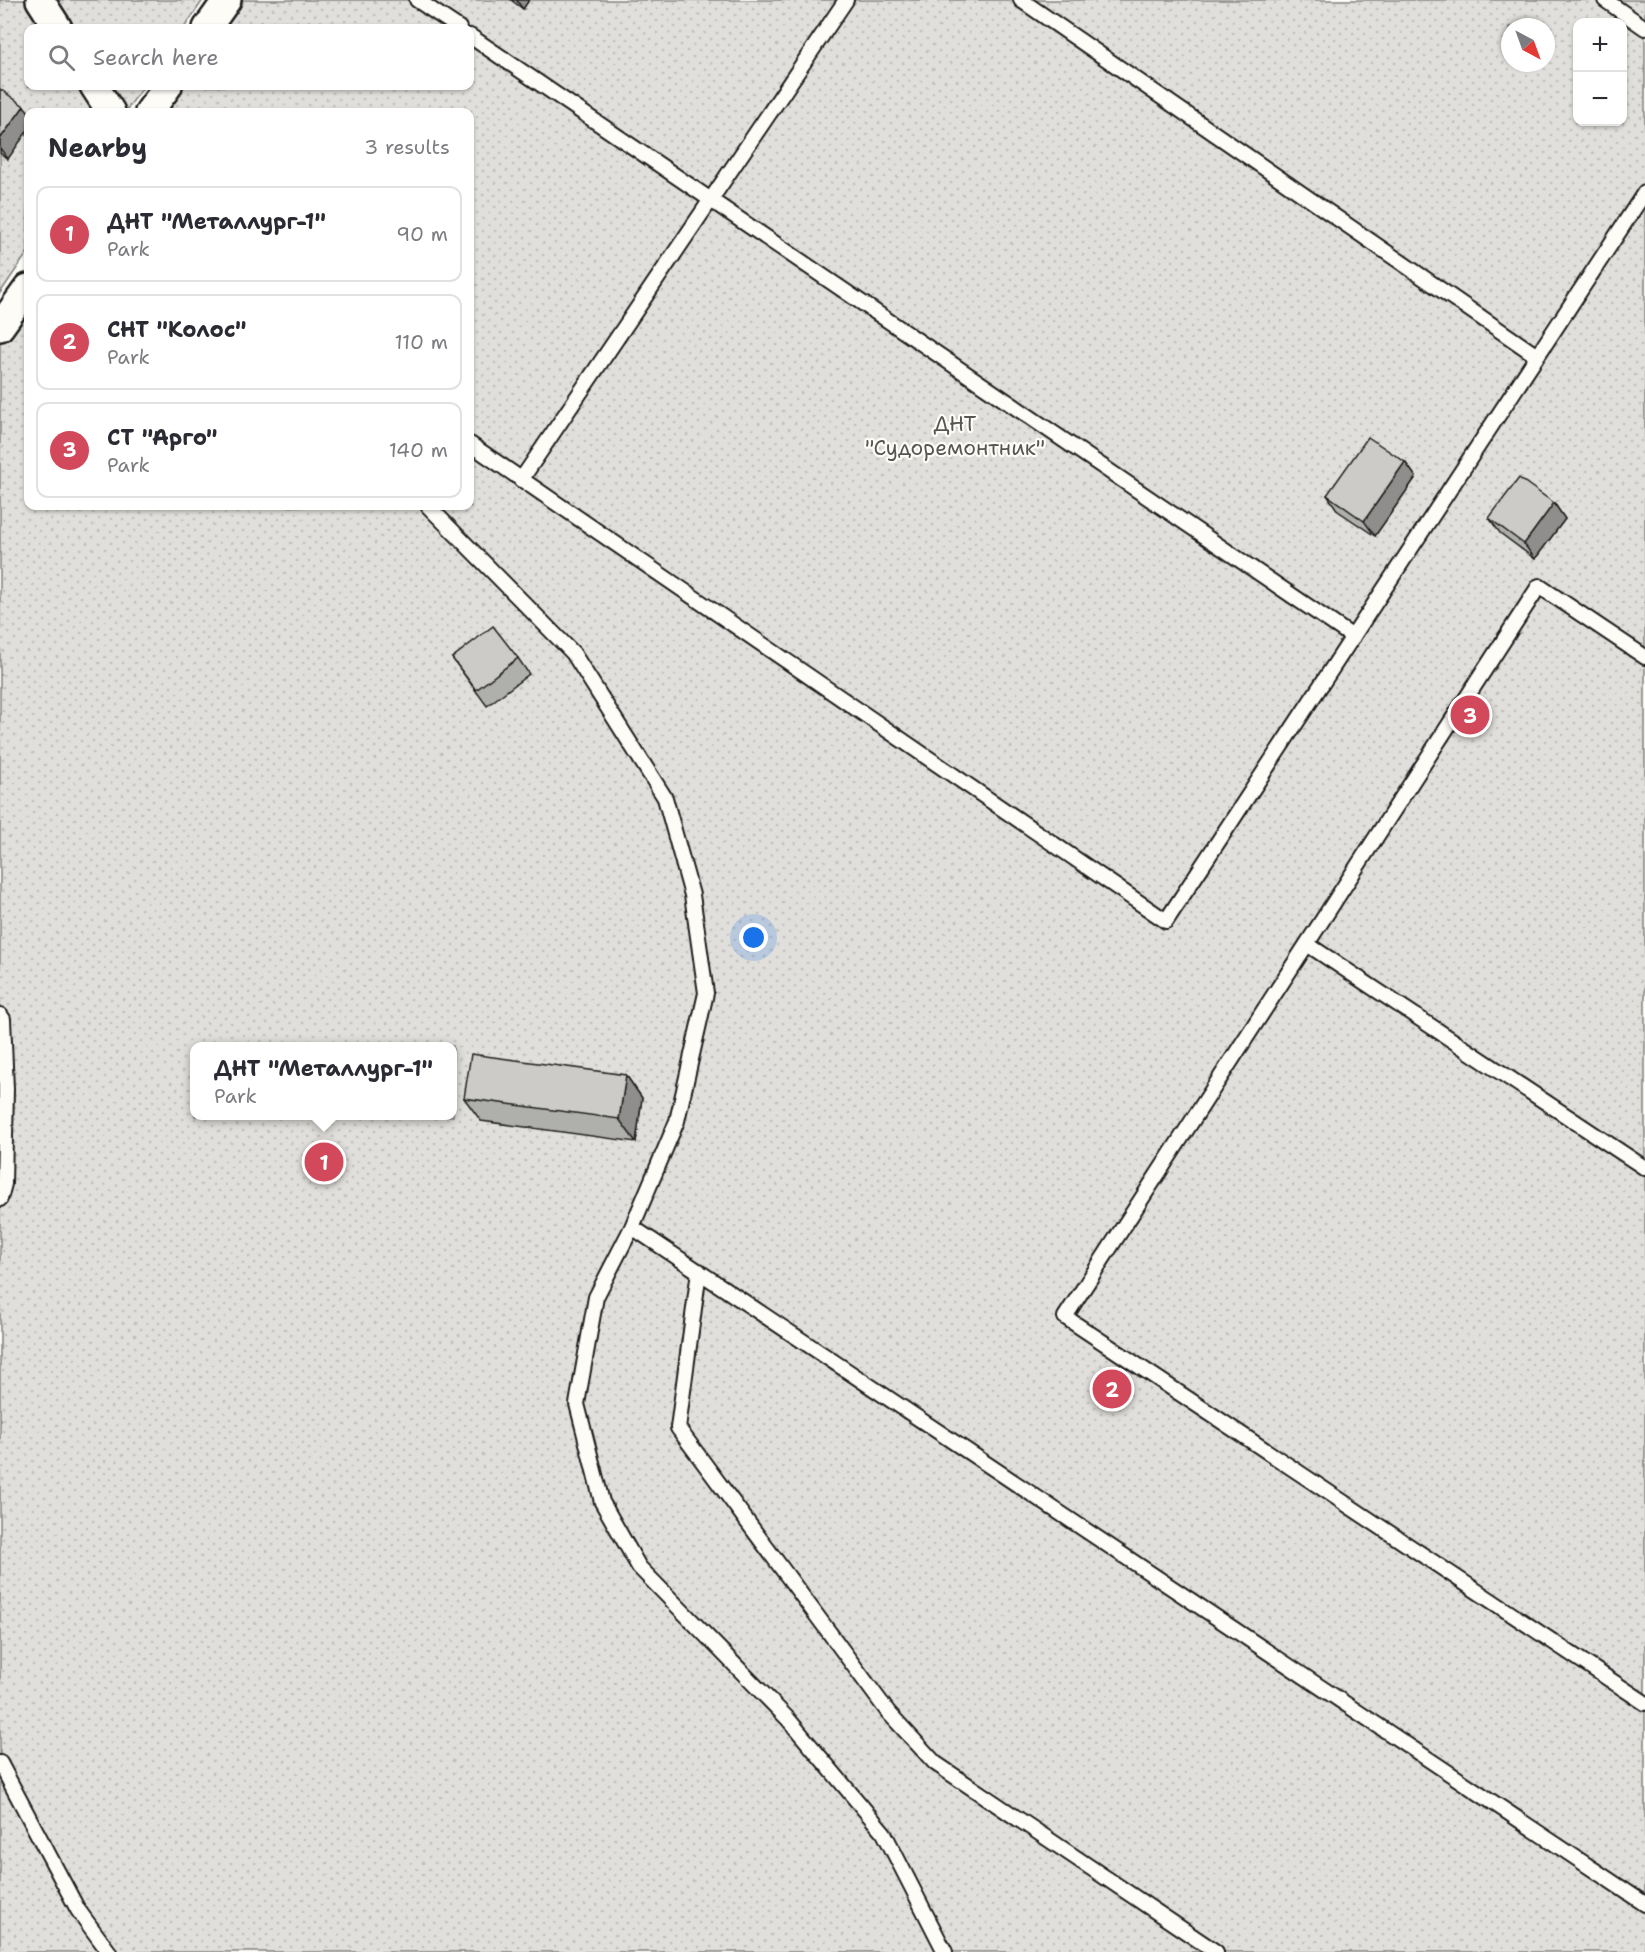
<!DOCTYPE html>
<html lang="en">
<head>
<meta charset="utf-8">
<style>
	:root { --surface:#fff; --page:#f2f2f3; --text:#2b2b33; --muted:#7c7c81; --line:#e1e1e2; --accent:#d1495b }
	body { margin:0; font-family:"Shantell Sans",sans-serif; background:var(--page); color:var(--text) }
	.controls { position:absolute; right:18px; top:18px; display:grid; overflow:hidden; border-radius:12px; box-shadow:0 2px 4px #0004 }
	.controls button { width:54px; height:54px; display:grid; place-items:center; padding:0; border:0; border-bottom:2px solid var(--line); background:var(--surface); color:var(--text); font:30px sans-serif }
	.compass { position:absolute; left:1501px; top:18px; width:54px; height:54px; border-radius:50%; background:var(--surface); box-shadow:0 2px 4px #0004; rotate:139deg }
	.you { position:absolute; left:754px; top:938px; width:21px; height:21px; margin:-15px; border:4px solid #fff; border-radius:50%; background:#1a73e8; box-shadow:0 0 0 9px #1a73e833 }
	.badge { display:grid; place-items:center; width:39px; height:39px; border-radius:50%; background:var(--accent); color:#fff; font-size:20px; font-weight:700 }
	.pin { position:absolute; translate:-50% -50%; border:3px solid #fff; box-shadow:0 2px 6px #0006 }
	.popup { position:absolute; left:190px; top:1042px; width:267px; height:78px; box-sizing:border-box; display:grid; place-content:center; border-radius:12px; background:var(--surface); filter:drop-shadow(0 2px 4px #0005); font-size:20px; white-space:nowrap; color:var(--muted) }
	.popup b { font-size:22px; color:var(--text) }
	.popup::after { content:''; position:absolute; left:50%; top:100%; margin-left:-12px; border:12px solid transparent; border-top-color:var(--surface) }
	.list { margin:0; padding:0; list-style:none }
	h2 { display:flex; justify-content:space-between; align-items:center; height:78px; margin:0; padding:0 24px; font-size:26px }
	h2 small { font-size:20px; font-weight:400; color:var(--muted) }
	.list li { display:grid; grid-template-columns:39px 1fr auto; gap:18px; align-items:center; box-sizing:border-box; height:96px; margin:0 12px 12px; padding:0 12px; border:2px solid var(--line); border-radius:12px }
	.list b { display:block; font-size:22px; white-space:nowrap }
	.list p { margin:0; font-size:20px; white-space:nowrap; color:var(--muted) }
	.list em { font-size:20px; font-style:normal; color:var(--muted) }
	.icon { flex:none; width:33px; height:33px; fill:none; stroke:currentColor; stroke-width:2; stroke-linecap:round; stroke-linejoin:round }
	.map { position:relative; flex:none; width:1645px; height:1952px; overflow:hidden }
	.search { position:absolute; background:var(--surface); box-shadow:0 2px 4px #0004; left:24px; top:24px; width:450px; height:66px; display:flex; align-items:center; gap:15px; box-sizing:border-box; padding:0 21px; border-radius:12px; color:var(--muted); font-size:22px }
	.panel { position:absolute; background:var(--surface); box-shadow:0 2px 4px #0004; left:24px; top:108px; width:450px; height:402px; border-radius:12px }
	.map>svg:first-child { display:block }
	.grass { fill:url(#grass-dots); stroke:#7e7e7c; stroke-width:1.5; fill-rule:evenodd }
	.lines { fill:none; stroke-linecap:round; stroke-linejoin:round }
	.service-casing { stroke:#1c1c1c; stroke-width:18 }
	.minor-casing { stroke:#1c1c1c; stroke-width:32 }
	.service { stroke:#fdfcf7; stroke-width:14 }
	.minor { stroke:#fdfcf7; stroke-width:27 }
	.wall { fill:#afafac; stroke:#1c1c1c; stroke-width:1.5 }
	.shaded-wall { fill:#8f8e8c; stroke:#1c1c1c; stroke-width:1.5 }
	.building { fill:#cccbc8; stroke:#1c1c1c; stroke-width:1.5 }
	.labels { text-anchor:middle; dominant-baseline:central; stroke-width:4.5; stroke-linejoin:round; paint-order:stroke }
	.park-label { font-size:21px; fill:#575655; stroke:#fdfcf7 }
</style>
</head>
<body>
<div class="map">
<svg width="1645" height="1952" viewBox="0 0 1645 1952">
	<defs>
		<pattern id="grass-dots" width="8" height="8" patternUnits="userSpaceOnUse" patternTransform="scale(1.5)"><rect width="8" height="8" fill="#e0dfdb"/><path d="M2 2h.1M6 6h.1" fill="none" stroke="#c0bfbb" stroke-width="1.8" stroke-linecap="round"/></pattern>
	</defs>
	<rect width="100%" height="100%" fill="#fdfcf7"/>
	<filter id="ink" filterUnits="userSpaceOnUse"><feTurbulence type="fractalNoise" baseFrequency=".0167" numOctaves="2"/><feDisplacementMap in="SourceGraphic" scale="12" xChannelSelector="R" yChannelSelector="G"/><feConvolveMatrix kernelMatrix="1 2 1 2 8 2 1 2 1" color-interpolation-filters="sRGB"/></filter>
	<g filter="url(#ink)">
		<!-- grass -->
		<path class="grass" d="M0 0H203L184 28H28V86H144L125 112H28V252L0 293Z
			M241 0H1645V1952H0V333L28 293V506H470V112H159L179 86H470V28H220ZM1578 22H1622V122H1578ZM1510 27H1546V63H1510ZM195 1046H453V1116H195Z"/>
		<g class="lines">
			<!-- service casing -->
			<g class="service-casing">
				<path id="service" d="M417 0 459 28
					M1021 0 1537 356
					M1605 0 1645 28
					M470 36 1353 637
					M470 444 1166 921 1645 192
					M521 480 846 0
					M428 506 573 653 665 798 692 895 706 993 677 1121 632 1227 596 1297 577 1404 602 1502 639 1567 788 1719 884 1833 945 1952
					M1645 657 1539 586 1065 1317 1645 1703
					M1307 944 1645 1168
					M0 1015 3 1019 6 1089 4 1184 0 1199
					M632 1227 1645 1904
					M699 1271 678 1428 888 1712 935 1763 1216 1952
					M0 1763 78 1910 109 1952"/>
			</g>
			<!-- minor casing -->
			<g class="minor-casing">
				<path id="minor" d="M40 0 58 28
					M207 28 227 0
					M94 86 111 112
					M149 112 168 86
					M0 327 28 288"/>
			</g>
			<!-- service -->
			<use href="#service" class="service"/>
			<!-- minor -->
			<use href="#minor" class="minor"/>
		</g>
		<!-- wall -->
		<path class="wall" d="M511 0H529L523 9Z
			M0 89 8 159 0 153Z
			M1405 462 1416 477 1375 536 1338 511 1327 495Z
			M1554 503 1565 519 1535 559 1500 533 1489 518Z
			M452 658H518L529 674 487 706Z
			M626 1075 642 1098 636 1142 481 1121 464 1098Z"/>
		<!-- shaded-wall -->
		<path class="shaded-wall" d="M518 0H529L523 9 517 1Z
			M24 106 29 112 28 130 8 159 0 148V139Z
			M1405 462 1416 477 1375 536 1364 521Z
			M1554 503 1565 519 1535 559 1524 544Z
			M626 1075 642 1098 636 1142 619 1119Z"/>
		<!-- building -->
		<path class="building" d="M0 89 24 106 0 139Z
			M1368 437 1405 462 1364 521 1327 495Z
			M1519 478 1554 503 1524 544 1489 518Z
			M493 626 518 658 476 690 452 658Z
			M471 1054 626 1075 619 1119 464 1098Z"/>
	</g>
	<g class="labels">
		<!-- park labels -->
		<g class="park-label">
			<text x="955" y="424">ДНТ<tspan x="955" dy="24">"Судоремонтник"</tspan></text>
		</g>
	</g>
</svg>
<div class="controls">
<button>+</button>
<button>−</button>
</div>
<svg class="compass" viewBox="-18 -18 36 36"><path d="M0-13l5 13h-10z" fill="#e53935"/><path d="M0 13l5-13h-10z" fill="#7c7c81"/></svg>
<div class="you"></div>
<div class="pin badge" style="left:324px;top:1162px">1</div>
<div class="popup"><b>ДНТ &quot;Металлург-1&quot;</b>Park</div>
<div class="pin badge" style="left:1112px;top:1389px">2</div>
<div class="pin badge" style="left:1470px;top:715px">3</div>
<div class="search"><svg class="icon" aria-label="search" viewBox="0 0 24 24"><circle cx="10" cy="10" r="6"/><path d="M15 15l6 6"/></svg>Search here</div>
<section class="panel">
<h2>Nearby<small>3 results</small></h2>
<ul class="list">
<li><span class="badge">1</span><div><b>ДНТ &quot;Металлург-1&quot;</b><p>Park</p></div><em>90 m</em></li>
<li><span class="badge">2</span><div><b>СНТ &quot;Колос&quot;</b><p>Park</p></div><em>110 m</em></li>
<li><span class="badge">3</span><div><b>СТ &quot;Арго&quot;</b><p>Park</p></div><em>140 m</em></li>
</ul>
</section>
</div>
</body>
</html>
